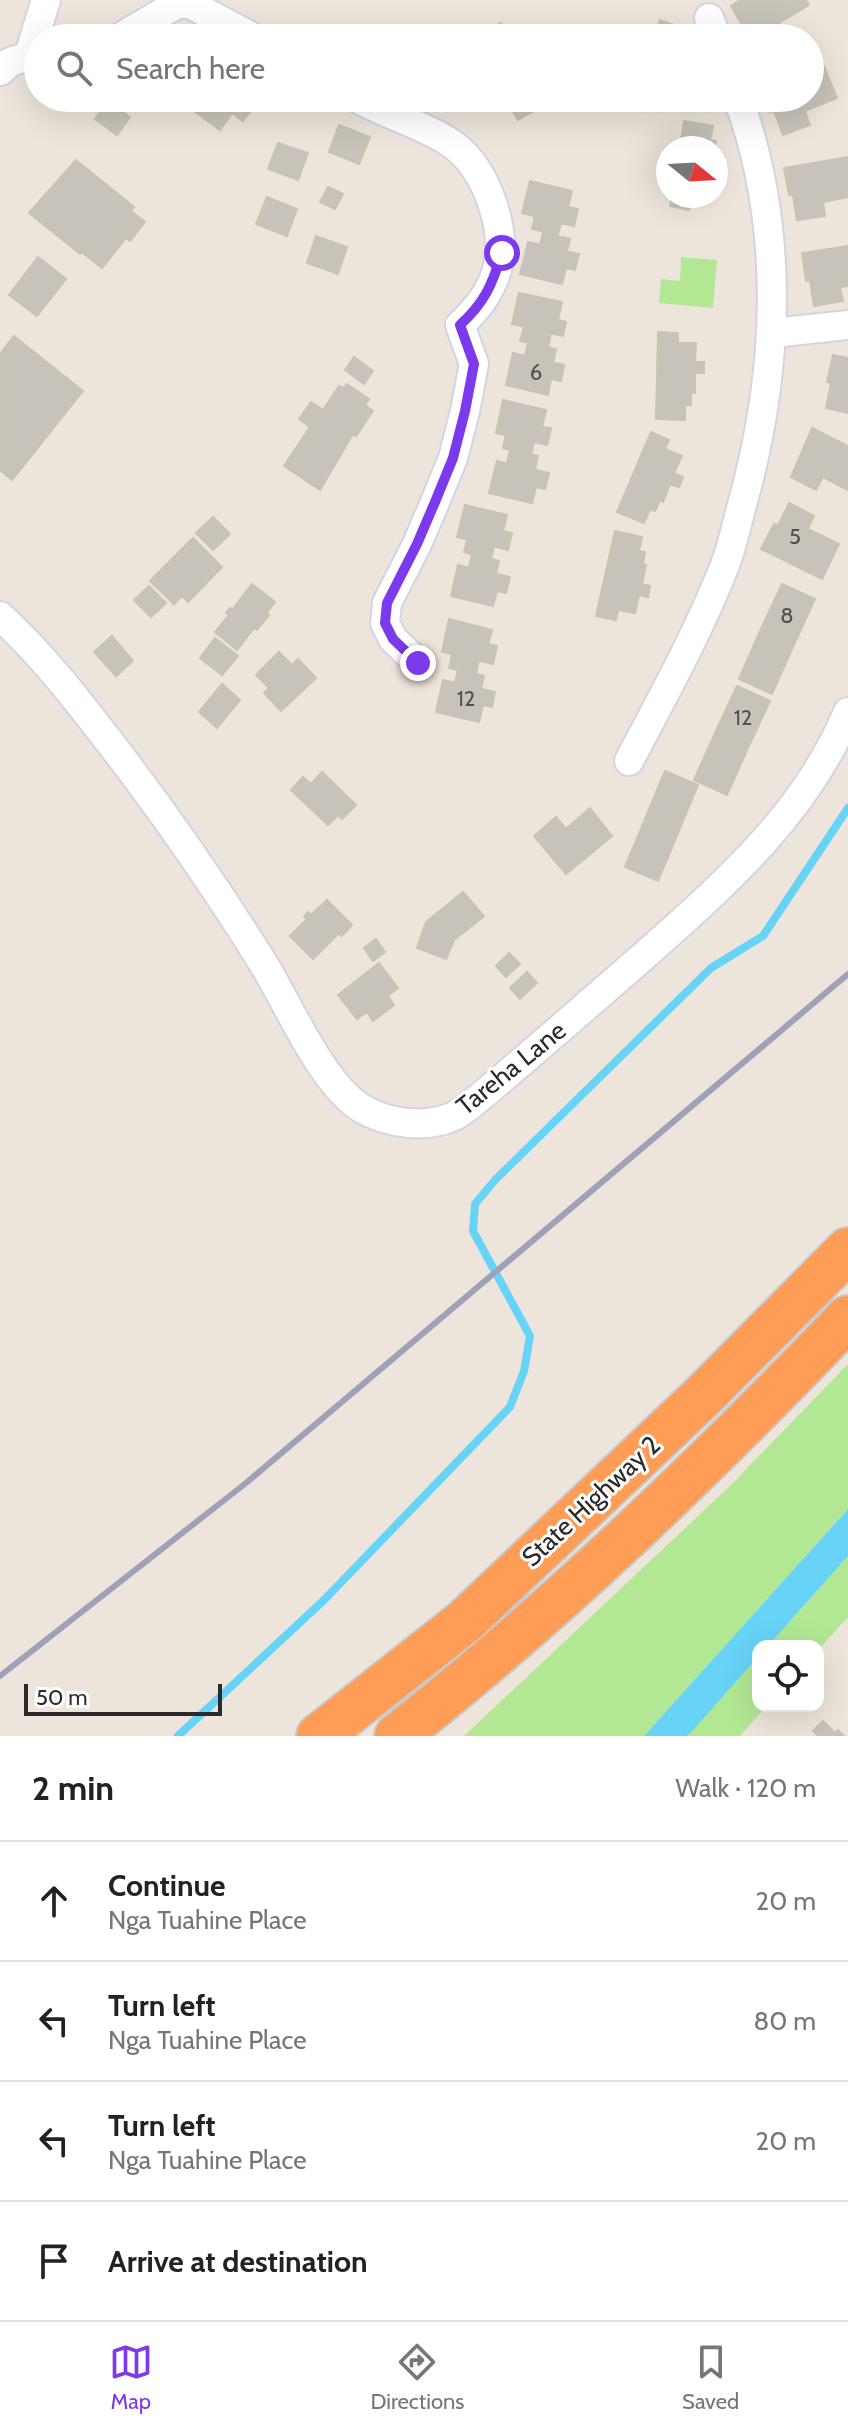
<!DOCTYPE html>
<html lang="en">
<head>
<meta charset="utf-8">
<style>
	:root { --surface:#fff; --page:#f6f6f6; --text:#222; --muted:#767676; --line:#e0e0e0; --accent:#7c3aed }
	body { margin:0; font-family:Cabin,sans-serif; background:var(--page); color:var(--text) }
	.controls { position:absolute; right:24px; bottom:24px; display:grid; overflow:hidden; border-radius:16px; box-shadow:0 8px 32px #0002 }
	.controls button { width:72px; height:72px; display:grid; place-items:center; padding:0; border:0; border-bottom:2px solid var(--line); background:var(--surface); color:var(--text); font:40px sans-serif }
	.compass { position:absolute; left:656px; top:136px; width:72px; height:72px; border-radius:50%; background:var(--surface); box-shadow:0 8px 32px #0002; rotate:108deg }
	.scale { position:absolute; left:24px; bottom:20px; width:198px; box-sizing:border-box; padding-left:8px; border:4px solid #2a2a2a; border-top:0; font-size:22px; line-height:28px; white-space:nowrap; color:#2a2a2a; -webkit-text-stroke:6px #fff; paint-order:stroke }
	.stop { position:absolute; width:24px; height:24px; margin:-18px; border:6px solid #7c3aed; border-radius:50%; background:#fff }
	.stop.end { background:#7c3aed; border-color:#fff; box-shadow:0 2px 8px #0008 }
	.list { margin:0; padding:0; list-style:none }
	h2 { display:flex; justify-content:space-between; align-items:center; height:104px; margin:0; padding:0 32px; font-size:34px }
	h2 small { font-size:26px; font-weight:400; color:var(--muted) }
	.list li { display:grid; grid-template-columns:52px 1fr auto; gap:24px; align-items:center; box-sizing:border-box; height:120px; padding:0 32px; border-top:2px solid var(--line) }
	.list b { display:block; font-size:30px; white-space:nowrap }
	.list p { margin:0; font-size:26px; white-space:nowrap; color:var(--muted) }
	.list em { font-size:26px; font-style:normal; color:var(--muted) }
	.icon { flex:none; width:44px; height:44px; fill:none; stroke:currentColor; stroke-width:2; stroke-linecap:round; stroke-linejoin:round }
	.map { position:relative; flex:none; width:848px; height:1736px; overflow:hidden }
	.search { position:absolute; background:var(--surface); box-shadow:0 8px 32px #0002; left:24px; right:24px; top:24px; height:88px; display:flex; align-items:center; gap:20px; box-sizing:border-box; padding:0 28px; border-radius:44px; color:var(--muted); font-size:30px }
	.sheet { height:584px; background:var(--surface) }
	nav { display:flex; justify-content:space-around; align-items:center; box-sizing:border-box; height:112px; border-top:2px solid var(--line); background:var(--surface); font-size:22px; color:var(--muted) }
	nav a { display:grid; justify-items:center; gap:4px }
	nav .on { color:var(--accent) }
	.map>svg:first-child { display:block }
	.green { fill:#b2e894 }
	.water { fill:#67d3f7 }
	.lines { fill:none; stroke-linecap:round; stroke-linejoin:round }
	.stream { stroke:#67d3f7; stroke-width:8 }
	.building { fill:#c8c3ba; stroke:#c9c2b5; stroke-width:2 }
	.street-casing { stroke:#d1d5e4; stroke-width:32 }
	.highway-casing { stroke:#c8c8c8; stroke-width:48 }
	.street { stroke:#fff; stroke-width:28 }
	.highway { stroke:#ff9c55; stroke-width:44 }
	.rail { stroke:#9ea2b6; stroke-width:6 }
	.route { stroke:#7c3aed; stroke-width:10 }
	.labels { text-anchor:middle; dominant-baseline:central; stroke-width:6; stroke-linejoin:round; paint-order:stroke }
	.number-label { font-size:22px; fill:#52504e }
	.street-label { font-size:26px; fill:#2a2a2a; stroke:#fff }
</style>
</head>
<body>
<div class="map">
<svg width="848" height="1736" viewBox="0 0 848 1736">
	<rect width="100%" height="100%" fill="#ede5db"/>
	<!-- green -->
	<path class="green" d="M681 257 717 260 713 308 659 303 661 279 680 281Z
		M848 1364V1509L644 1736H464L731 1485Z
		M848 1556V1617L818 1650V1646H768Z
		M758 1657V1706H767L740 1736H687Z"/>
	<!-- water -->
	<path class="water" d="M848 1509V1556L768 1646H758V1657L694 1729 687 1736H644Z"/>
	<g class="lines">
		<!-- stream -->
		<path class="stream" d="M178 1736 324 1600 510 1407 524 1371 530 1336 473 1231 475 1204 495 1180 711 968 763 936 848 808"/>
	</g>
	<!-- building -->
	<path class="building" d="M740 0H806L809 5 779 23 787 35 782 38H755L749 28 745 30 731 6Z
		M660 20 687 30 684 38H653Z
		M501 23 509 37 519 32 522 38H476Z
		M822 62 837 98 805 111 810 125 783 135 774 111 770 112 765 98H810V67Z
		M195 98H260L243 121 232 113 220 130 189 107Z
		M505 98H555V99L518 120Z
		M108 101 130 117 117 135 95 119Z
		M684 121 713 126 710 140 716 141 715 148H680Z
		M339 125 370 137 359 164 329 152Z
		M278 143 308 153 298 180 268 169Z
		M848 157V197L823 202 825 216 797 220 793 195H789L784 168Z
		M76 160 134 207 131 211 145 222 130 241 126 238 102 268 82 252 80 254 29 213Z
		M530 181 572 191 568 207 578 209 574 226 522 213Z
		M328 187 343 194 335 209 320 202Z
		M672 196H710L709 202 691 200 689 210 670 206Z
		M267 197 297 209 287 236 256 224Z
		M535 216 561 223 558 235 532 229Z
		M543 232 570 239 567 251 540 245Z
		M316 236 347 247 338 274 307 263Z
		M528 242 579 254 575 270 566 268 562 284 520 274Z
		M848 246V286L840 287 843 301 814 306 810 280 806 281 802 253Z
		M38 257 66 279 37 316 9 295Z
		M519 293 562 302 558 320 566 322 563 336 512 324Z
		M524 327 551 333 548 347 520 341Z
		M658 332 678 333V343H696L695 362H704V373H695V393L691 392V405H685V420L656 419Z
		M14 336 83 391 12 480 0 470V354Z
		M528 343 556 349 553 363 525 356Z
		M513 353 564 365 561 381 551 379 548 395 506 385Z
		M833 355 848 358V413L826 408 831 383 827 382Z
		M354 357 373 371 364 384 345 370Z
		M347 384 369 399 365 405 373 411 356 436 353 434 320 490 284 466 310 427 299 419 311 402 323 410 339 386 344 388Z
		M503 400 546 410 542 427 551 428 547 445 496 433Z
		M812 428 848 446V490L823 477 816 490 791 477Z
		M651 432 669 440 665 449 682 456 674 473 683 477 679 487 670 484 663 502 660 500 655 511 650 509 644 523 617 512Z
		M506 435 534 441 531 455 503 448Z
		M510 450 538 456 535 470 507 463Z
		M497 461 549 473 545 489 536 487 532 503 489 493Z
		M789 503 814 516 808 529 839 544 822 579 761 549 774 524 778 526Z
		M465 505 507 515 503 531 512 533 508 550 457 537Z
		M213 517 230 534 213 550 196 533Z
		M615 531 642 537 639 551 645 552 643 564 646 565 642 584 650 586 648 597 639 595 635 613 618 610 616 620 596 616Z
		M193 538 222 567 188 602 182 596 174 604 150 581Z
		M467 540 494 546 491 559 464 552Z
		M472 554 499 561 496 574 469 567Z
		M458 565 510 577 506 593 497 591 493 606 451 596Z
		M252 584 275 602 267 613 269 615 257 630 254 628 237 650 215 632 229 615 226 613 230 608 232 610Z
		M782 584 815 599 793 647 760 631Z
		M149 586 166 603 151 617 134 600Z
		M449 619 492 630 488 644 497 646 493 664 442 652Z
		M760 631 793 647 772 694 739 679Z
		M112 636 133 661 116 676 94 652Z
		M215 638 238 656 222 675 200 658Z
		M279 652 292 665 298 659 316 678 281 711 264 693 269 688 256 675Z
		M452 654 479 660 476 674 449 668Z
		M458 669 484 676 481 689 455 683Z
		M443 680 495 692 492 707 483 705 479 722 436 712Z
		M222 684 240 700 217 728 199 712Z
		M737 686 770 701 748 748 715 733Z
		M715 733 748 748 727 795 694 780Z
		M665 771 698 785 678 833 645 819Z
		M322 772 356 805 342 819 338 815 328 825 291 790 303 777 311 784Z
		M590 808 612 836 566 874 534 836 556 817 566 829Z
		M645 819 678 833 658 881 625 867Z
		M463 892 484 916 454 940 446 959 417 948 426 922Z
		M327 900 352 925 342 936 339 933 313 959 290 936 307 919 304 917 308 912 311 915Z
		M376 939 385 952 373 961 364 948Z
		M509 953 520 964 506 977 496 966Z
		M379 963 398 988 357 1019 338 995Z
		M527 972 537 983 520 999 510 988Z
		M388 996 394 1005 373 1021 367 1012Z
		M823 1721 835 1733 838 1730 844 1736H818L813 1731Z"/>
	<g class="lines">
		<!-- street casing -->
		<g class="street-casing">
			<path id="street" d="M709 18 717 38
				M119 38 177 4H190L254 38
				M29 55 46 0
				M0 71 10 62 38 53
				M357 98C385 114 418 123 446 140 466 152 479 170 488 192 510 245 503 286 460 325L474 364 465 411 453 458 435 502 417 544 387 603 385 623 393 639 418 663
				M773 333 848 325
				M0 616C45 657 81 705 118 753 170 821 218 891 263 963 289 1005 320 1081 361 1108 388 1124 426 1129 454 1116 463 1112 471 1104 479 1098 535 1051 591 1002 646 954 726 883 806 813 848 712
				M629 761C662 698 697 635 723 570 732 549 736 526 742 505 779 372 786 230 738 98"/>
		</g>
		<!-- highway casing -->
		<g class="highway-casing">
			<path id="highway" d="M319 1736 465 1621 704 1395 848 1250
				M397 1736C558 1609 706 1466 848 1318"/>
		</g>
		<!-- street -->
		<use href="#street" class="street"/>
		<!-- highway -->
		<use href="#highway" class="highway"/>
		<!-- rail -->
		<path class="rail" d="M0 1676 246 1483 848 974"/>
	</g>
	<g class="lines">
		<!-- route -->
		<path class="route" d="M418 663 393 639 385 623 387 603 417 544 435 502 453 458 465 411 474 364 460 325C485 302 492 285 502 253"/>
	</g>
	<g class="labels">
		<!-- number labels -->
		<g class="number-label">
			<text x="536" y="372">6</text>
			<text x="795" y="536">5</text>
			<text x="787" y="615">8</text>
			<text x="466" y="698">12</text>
			<text x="743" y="717">12</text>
		</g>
		<!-- street labels -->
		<g class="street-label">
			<text transform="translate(511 1068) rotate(-39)">Tareha Lane</text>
			<text transform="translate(591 1501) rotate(-43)">State Highway 2</text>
		</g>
	</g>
</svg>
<div class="controls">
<button><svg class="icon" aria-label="locate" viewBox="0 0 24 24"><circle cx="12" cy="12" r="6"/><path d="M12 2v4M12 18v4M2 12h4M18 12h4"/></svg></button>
</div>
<svg class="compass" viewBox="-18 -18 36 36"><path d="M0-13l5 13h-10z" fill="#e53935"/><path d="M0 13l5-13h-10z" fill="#767676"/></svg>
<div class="scale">50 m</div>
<div class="stop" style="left:502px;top:253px"></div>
<div class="stop end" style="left:418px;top:663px"></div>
<div class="search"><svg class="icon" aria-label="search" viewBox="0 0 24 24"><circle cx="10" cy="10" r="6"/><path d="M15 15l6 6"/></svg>Search here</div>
</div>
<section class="sheet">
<h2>2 min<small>Walk · 120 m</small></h2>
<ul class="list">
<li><svg class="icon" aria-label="ahead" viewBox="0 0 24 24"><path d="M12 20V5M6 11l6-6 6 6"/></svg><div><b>Continue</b><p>Nga Tuahine Place</p></div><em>20 m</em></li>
<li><svg class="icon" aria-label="left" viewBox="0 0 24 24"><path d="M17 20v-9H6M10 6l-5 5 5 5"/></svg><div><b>Turn left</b><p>Nga Tuahine Place</p></div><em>80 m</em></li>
<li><svg class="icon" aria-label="left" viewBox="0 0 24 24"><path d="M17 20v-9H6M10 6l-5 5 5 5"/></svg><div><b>Turn left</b><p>Nga Tuahine Place</p></div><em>20 m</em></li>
<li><svg class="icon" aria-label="arrive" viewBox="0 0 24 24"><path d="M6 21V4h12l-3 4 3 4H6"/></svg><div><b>Arrive at destination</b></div></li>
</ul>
</section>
<nav>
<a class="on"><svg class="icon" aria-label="map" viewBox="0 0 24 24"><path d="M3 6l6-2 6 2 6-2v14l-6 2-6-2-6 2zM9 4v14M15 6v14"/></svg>Map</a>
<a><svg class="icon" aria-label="directions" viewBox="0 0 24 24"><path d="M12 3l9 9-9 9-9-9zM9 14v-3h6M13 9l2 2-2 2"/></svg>Directions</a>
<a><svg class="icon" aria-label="saved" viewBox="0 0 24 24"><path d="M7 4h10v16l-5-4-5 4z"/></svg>Saved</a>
</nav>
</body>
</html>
